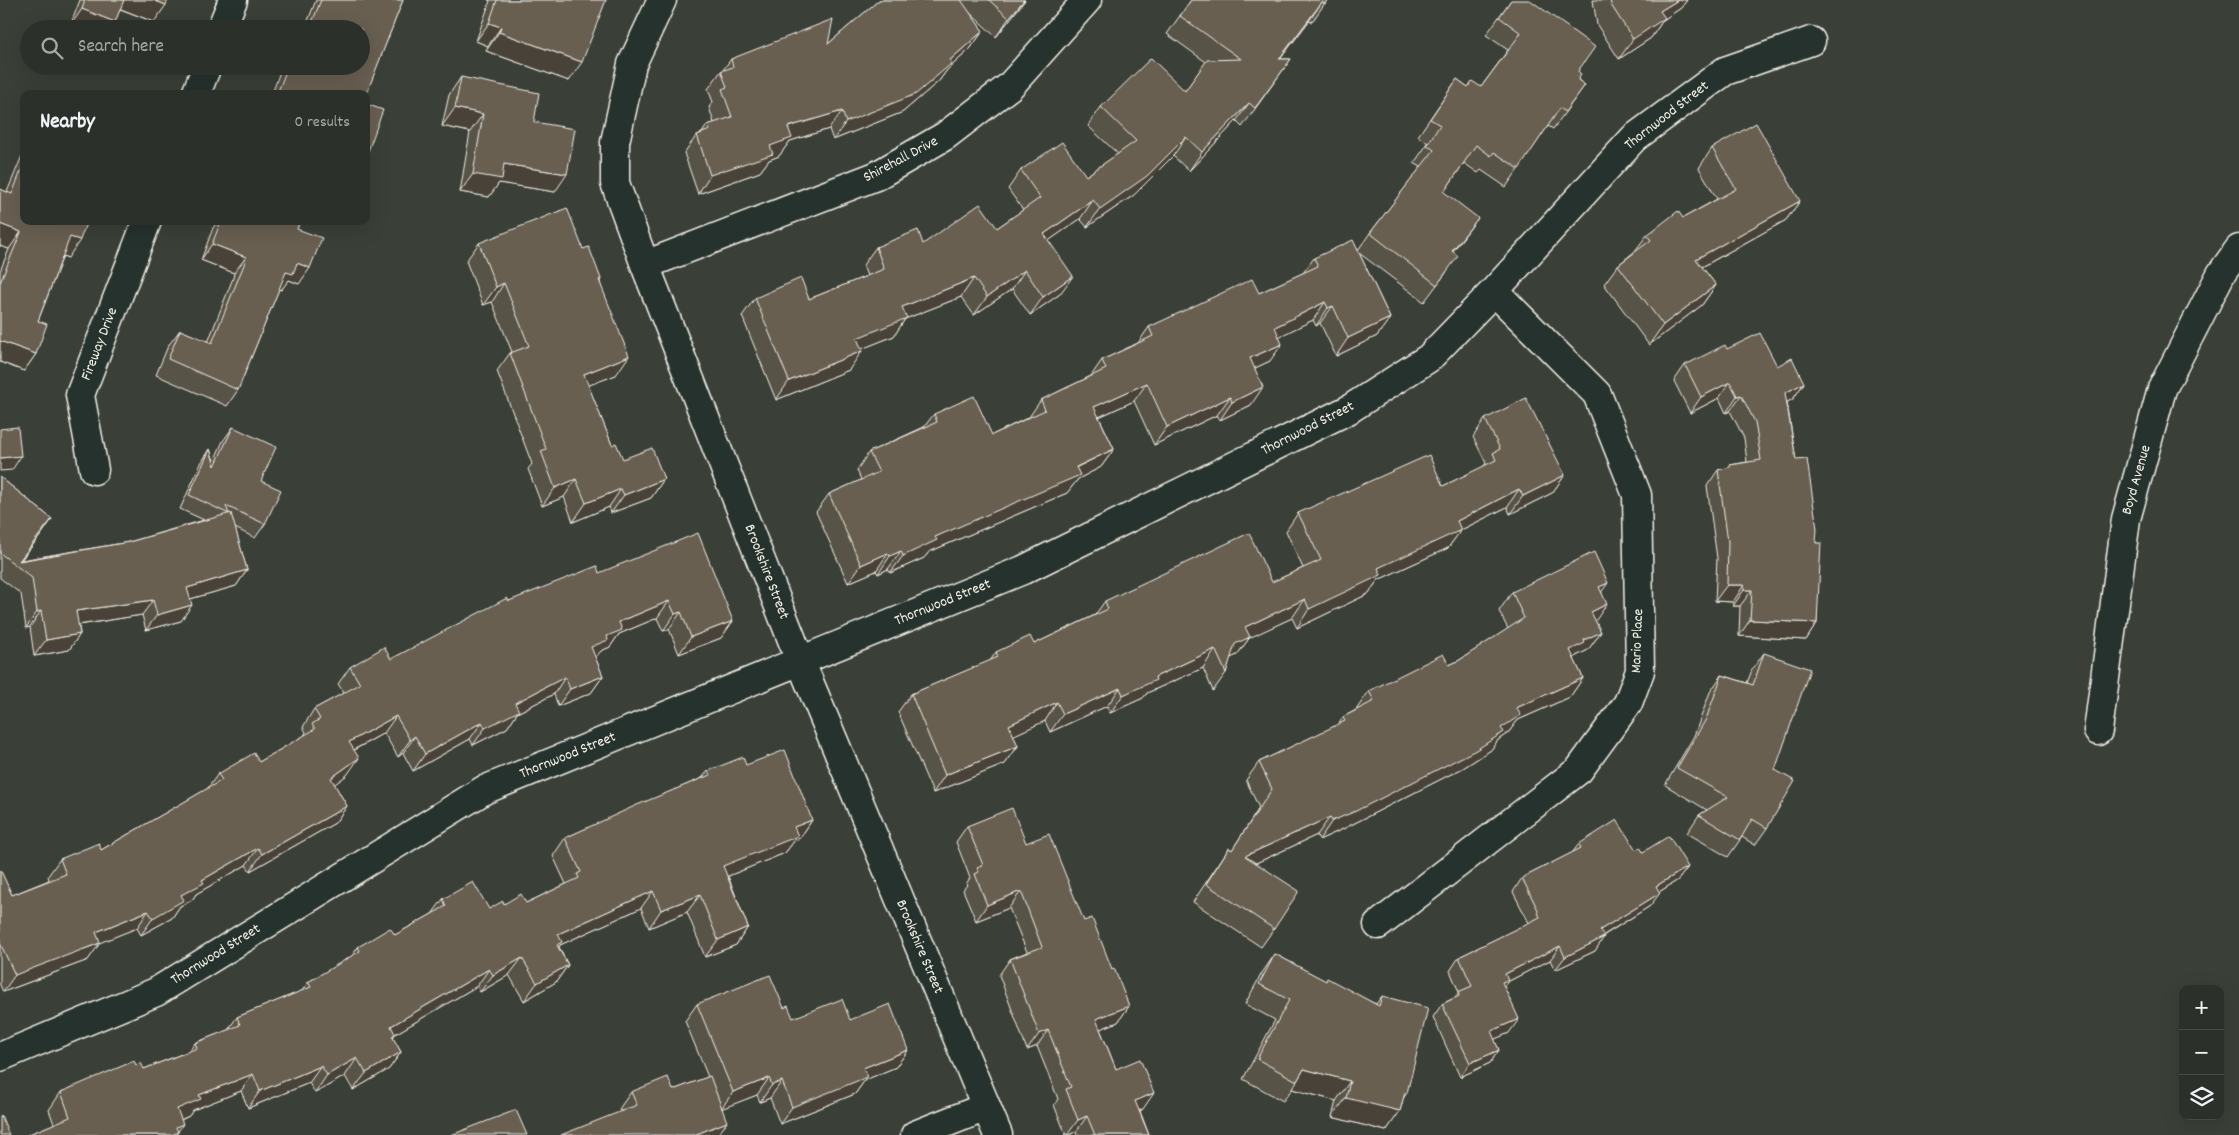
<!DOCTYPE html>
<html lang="en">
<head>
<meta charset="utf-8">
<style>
	:root { --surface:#2c302a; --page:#383c36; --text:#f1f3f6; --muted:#a6a9a8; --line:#484b47 }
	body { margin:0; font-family:Dekko,sans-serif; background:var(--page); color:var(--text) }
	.controls { position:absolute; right:15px; bottom:15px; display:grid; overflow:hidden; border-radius:10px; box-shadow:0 5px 20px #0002 }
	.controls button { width:45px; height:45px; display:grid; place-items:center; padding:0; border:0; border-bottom:1px solid var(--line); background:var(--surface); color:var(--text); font:25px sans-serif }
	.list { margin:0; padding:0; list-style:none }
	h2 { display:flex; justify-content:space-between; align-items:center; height:65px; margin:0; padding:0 20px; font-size:21px }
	h2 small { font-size:16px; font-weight:400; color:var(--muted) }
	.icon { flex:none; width:28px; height:28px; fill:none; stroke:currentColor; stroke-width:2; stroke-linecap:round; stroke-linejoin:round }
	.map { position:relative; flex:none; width:2239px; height:1135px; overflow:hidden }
	.search { position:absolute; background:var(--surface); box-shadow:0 5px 20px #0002; left:20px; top:20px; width:350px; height:55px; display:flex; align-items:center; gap:12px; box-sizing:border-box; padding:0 18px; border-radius:28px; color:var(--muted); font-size:19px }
	.panel { position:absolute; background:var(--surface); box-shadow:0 5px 20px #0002; left:20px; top:90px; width:350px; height:135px; border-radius:10px }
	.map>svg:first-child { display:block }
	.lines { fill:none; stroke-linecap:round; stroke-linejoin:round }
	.street-casing { stroke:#f4f1e8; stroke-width:31 }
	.street { stroke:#26332d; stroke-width:28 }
	.wall { fill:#595246; stroke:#f4f1e8 }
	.shaded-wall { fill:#484239; stroke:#f4f1e8 }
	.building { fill:#675f51; stroke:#f4f1e8 }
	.labels { text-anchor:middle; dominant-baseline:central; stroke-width:4; stroke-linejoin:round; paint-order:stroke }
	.street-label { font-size:15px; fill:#f4f1e8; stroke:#26332d }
</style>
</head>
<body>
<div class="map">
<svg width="2239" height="1135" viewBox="0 0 2239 1135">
	<rect width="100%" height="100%" fill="#3a4038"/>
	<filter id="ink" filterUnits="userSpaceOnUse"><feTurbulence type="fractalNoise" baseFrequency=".02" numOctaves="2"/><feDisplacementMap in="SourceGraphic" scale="10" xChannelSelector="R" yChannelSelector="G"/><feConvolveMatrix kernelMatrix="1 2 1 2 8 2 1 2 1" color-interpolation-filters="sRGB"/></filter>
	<g filter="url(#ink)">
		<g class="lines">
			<!-- street casing -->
			<g class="street-casing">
				<path id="street" d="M662 0 632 64 615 142V183L645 265 800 660 998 1135
					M221 29 233 0
					M196 94 207 66
					M645 265 876 176 945 136 1010 86 1087 0
					M94 470 80 395 147 221
					M2098 731 2126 519 2162 389 2221 274 2239 249
					M1378 925 1579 770 1628 703 1640 671 1637 495 1597 394 1494 291
					M0 1057 156 992 484 790 1023 570 1348 410 1429 358 1494 291 1634 138 1725 71 1811 41
					M915 1135 986 1107"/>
			</g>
			<!-- street -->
			<use href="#street" class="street"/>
		</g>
		<!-- wall -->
		<path class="wall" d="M80 0H168L154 22 120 9 115 22 110 29H76L70 26Z
			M316 0H403L366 94H272L282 66H361V29H299L304 22 307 23Z
			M488 0H606L569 81 486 51 488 46 476 41 490 1Z
			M879 0H1025L996 37 969 12 983 31 970 49 947 70 939 81 903 112 833 140 829 129 790 141 779 156 769 160 760 172 698 194 684 153 697 135 702 133 707 125 714 123 709 107 713 102 708 89 721 71 723 70 731 59 828 44Z
			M1191 0H1327L1312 22 1309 21 1280 59H1291L1242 127 1236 121 1189 171 1173 156 1134 195 1087 227 1080 219 1048 241 1060 294 1030 315 1012 289 974 315 961 297 905 319 894 336 861 349 849 370 776 400 742 316 755 298 809 299 867 276 863 265 876 247 923 244 997 228 1023 210 1008 189 1021 170 1086 176 1118 154 1088 126 1101 107 1185 91 1206 62 1167 34Z
			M1511 0 1578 71V80L1585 85 1553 129 1548 126 1506 187 1481 170 1478 173 1464 163 1444 192 1465 235 1453 251 1446 273 1424 302 1359 253 1390 318 1377 336 1336 356 1320 323 1316 326 1313 320 1279 336 1270 361 1255 368 1251 405 1220 420 1217 415 1154 445 1134 401 1099 417 1114 449 1101 467 1078 479 1067 493 929 552 924 558 890 573 888 569 878 574 876 571 848 583 816 512 829 494 861 480 857 470 869 452 924 427 934 414 992 435 1029 417 1041 400 1091 376 1102 360 1138 343 1149 327 1259 293 1303 273 1314 258 1358 250 1370 233 1421 167 1414 163 1428 143 1418 136 1457 79 1468 87H1481L1508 50 1486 35Z
			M1593 0H1687L1681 8 1663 20 1651 38 1619 59 1597 25Z
			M461 77 534 122 555 192 499 183 489 197 460 192 470 132 442 126 449 95Z
			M1712 148 1800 201 1786 220 1702 267 1716 285 1702 305 1649 345 1604 284 1618 265 1634 252 1647 235 1683 218 1717 199 1699 168Z
			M24 151V221L68 258 63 256 38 321 36 354 24 371 0 362V271L9 249 0 246V189L7 192Z
			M218 221H300L297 229 299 284 289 280 281 290 279 289 238 390 227 406 156 375 168 346 180 330 208 342 233 278 234 273 201 260 213 228Z
			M479 243 583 249 601 279 600 281 616 375 588 385 612 445 623 459 664 479 651 498 611 513 609 507 573 522 564 497 542 506 528 469 532 464 497 371 510 353 512 352 492 302 483 305 466 261Z
			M1727 349 1777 366 1804 383 1793 399 1787 402 1796 460 1816 543 1817 623 1806 640 1739 636 1740 606H1733V602L1715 601 1717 558 1707 486 1718 470 1728 468 1730 465 1747 462 1744 438 1730 411 1726 413 1719 398 1690 413 1674 381 1685 365Z
			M1485 419 1565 475 1552 493 1510 514 1507 507 1461 530 1448 548 1378 580 1368 594 1297 628 1292 618 1250 637 1237 655 1230 658 1226 673 1213 691 1203 668 1147 693 1143 698 1110 713 1107 706 1050 732 1045 721 1013 735 1018 746 1005 764 933 793 898 712 911 694 990 661 996 652 1034 644 1095 615 1105 601 1272 582 1303 568 1286 531 1298 513 1443 486 1483 467 1486 463 1473 437Z
			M233 427 261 481 265 524 255 538 235 528 247 570 236 586 190 599 181 621 146 630 142 615 79 625 80 634 69 650 34 656 30 627 26 628 21 594 0 578V477L52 519 41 535 21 560 129 542 204 520 180 509 201 463 210 449 214 461 223 441Z
			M599 573 733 621 721 638 679 654 669 629 663 631 657 618 619 634 610 647 601 651 595 657 603 676 591 693 558 706 554 694 517 713 507 728 473 745 470 739 413 771 403 753 398 757 384 733 354 750 347 775 334 784 347 806 335 823 250 871 246 865 196 894 192 900 180 906 172 918 141 935 137 928 100 942 88 960 3 992 0 985V871L12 895 49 880 48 876 60 859 101 850 207 789 218 774 259 762 304 736 306 732 303 727 314 709 344 693 338 684 350 667 391 659 509 601Z
			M1512 592H1602L1595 621 1601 632 1588 650 1576 656 1574 659 1583 678 1570 697 1518 720 1508 733 1498 740 1491 750 1463 768 1343 829 1319 840 1317 835 1256 863 1274 929 1261 947 1193 902 1229 848 1232 850 1259 808 1246 780 1259 762 1338 725 1343 717 1356 710 1369 691 1449 665 1458 661 1508 629 1499 611Z
			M1764 653 1775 770 1767 828 1755 845 1742 837 1728 857 1687 833 1699 815 1707 810 1665 785 1694 736 1710 692 1722 675 1747 683 1752 670Z
			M746 765 812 820 800 838 795 840 785 853 728 876 748 927 736 945 705 957 687 912 649 928 641 908 560 945 559 947 568 965 556 982 524 1001 509 975 480 992 477 986 395 1034 393 1038 401 1052 389 1069 353 1090 345 1076 315 1093 309 1083 248 1108 241 1091 193 1110 189 1116 181 1120 178 1132 176 1135H27L54 1124 49 1110 61 1092 136 1065 144 1069 189 1051 195 1043 228 1030 237 1017 302 991 308 982 351 957 358 947 395 935 432 914 443 899 489 909 504 904 526 903 566 884 553 856 565 838 702 778 708 771Z
			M967 826 1026 843 1084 921 1112 969 1129 1006 1118 1022 1100 1029 1116 1069 1143 1109 1140 1111 1149 1135H1077L1076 1132 1069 1135H1066L1054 1105 1058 1099 1037 1046 1027 1050 999 975 1010 959 1027 952 1009 908 976 921 963 890 967 885 966 884 970 878 956 842Z
			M1579 844 1636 850 1688 867 1678 880 1659 892 1650 906 1603 936 1595 951 1555 970 1550 960 1507 982 1504 986 1509 1033 1494 1039 1499 1050 1490 1063 1460 1077 1433 1017 1442 1004 1454 998 1459 992 1450 971 1459 957 1529 923 1513 892 1522 878 1572 853Z
			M1275 954 1325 981 1376 1004 1382 996 1403 1099 1400 1111 1386 1131 1332 1117 1336 1101 1292 1089 1283 1101 1243 1079 1275 1020 1245 1004 1262 973Z
			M697 1004 784 1008 793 1018 850 1020 908 1050 896 1067 865 1080 855 1094 780 1124 770 1098 760 1102 757 1095 722 1108 620 1111 619 1109 631 1092 673 1090 708 1077 685 1021Z"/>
		<!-- shaded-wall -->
		<path class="shaded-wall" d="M121 0H153L166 5 154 22 116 7Z
			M1024 0H1025L1018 9 996 37 1009 18Z
			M1678 0H1687L1681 8 1663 20 1651 38 1619 59 1633 39 1660 11Z
			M1322 2 1309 21 1266 78 1279 59Z
			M82 9 115 22 110 29H76L70 26Z
			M489 23 501 27 488 46 476 41Z
			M983 31 970 49 947 70 939 81 903 112 833 140 846 122 950 60Z
			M499 32 582 62 569 81 486 51Z
			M1249 103 1236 121 1189 171 1202 152Z
			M455 108 483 114 470 132 442 126Z
			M842 111 829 129 790 141 779 156 769 160 760 172 698 194 710 175 770 146 788 127Z
			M1186 137 1173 156 1134 195 1087 227 1100 209Z
			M504 164 567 174 555 192 499 183 489 197 460 192 473 174Z
			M1093 200 1080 219 1031 253 1044 234Z
			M1800 201 1786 220 1682 278 1696 259Z
			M1478 218 1465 235 1440 268 1452 251Z
			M0 224 21 232 9 249 0 246Z
			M70 237 80 240 68 258 58 254Z
			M212 244 246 257 234 273 201 260Z
			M297 263 310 268 299 284 289 280 281 290 275 288 286 272Z
			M1025 270 1012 289 974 315 987 297Z
			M1073 276 1060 294 1030 315 1043 297Z
			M974 278 961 297 905 319 894 336 844 356 857 338 902 307Z
			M504 283 492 302 483 305 496 287Z
			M1716 285 1702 305 1649 345 1663 325Z
			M1325 302 1313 320 1262 345 1275 327Z
			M1333 306 1320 323 1316 326 1328 308Z
			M1390 318 1377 336 1336 356 1348 338Z
			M0 341 36 354 24 371 0 362Z
			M1282 344 1270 361 1238 376 1250 358Z
			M862 351 849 370 776 400 789 381Z
			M629 356 616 375 571 392 584 374Z
			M1730 382 1719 398 1690 413 1701 397Z
			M1147 383 1134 401 1081 425 1094 407Z
			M1804 383 1793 399 1774 409 1785 393Z
			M1263 387 1251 405 1220 420 1232 402Z
			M1741 395 1730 411 1726 413 1737 396Z
			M1230 397 1217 415 1154 445 1167 427Z
			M1114 449 1101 467 1078 479 1067 493 929 552 924 558 890 573 903 556 935 537Z
			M21 456 12 470 0 471V458Z
			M1565 475 1552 493 1510 514 1523 496Z
			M576 479 564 497 542 506 555 488Z
			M664 479 651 498 611 513 624 495Z
			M621 489 609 507 573 522 586 503Z
			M1519 489 1507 507 1457 532 1461 530 1448 548 1378 580 1368 594 1297 628 1309 609 1457 521Z
			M52 519 41 535 16 566 19 561Z
			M901 551 888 569 878 574 890 556Z
			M888 553 876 571 848 583 861 565Z
			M247 570 236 586 176 603 187 588Z
			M1608 583 1595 601 1599 587Z
			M1727 585H1744L1733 602 1715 601Z
			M1744 590H1752L1740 606H1733Z
			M1305 599 1292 618 1247 639 1250 637 1237 655 1222 662 1245 627Z
			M153 600 142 615 65 627 76 611Z
			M669 601 657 618 619 634 610 647 601 651 596 657 579 664 591 647 619 622Z
			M1607 604 1594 623 1591 612Z
			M192 605 181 621 146 630 157 615Z
			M41 611 30 627 26 628 37 612Z
			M681 612 669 629 663 631 675 614Z
			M1750 620 1817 623 1806 640 1739 636Z
			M733 621 721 638 679 654 691 637Z
			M1601 632 1588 650 1576 656 1572 662 1570 650 1584 640Z
			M80 634 69 650 34 656 46 640Z
			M1215 649 1203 668 1147 693 1143 698 1110 713 1123 695 1155 677Z
			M603 676 591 693 558 706 570 689Z
			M565 677 554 694 517 713 507 728 473 745 485 728 515 703Z
			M1583 678 1570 697 1518 720 1508 733 1498 740 1491 750 1463 768 1343 829 1319 840 1332 821 1516 708Z
			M1120 688 1107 706 1050 732 1063 714Z
			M1057 702 1045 721 997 743 1009 725Z
			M396 716 384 733 337 759 349 742Z
			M482 722 470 739 413 771 425 754Z
			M415 736 403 753 398 757 410 740Z
			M1018 746 1005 764 933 793 945 775Z
			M359 758 347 775 319 796 331 778Z
			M347 806 335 823 250 871 262 854Z
			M1330 817 1317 835 1232 874 1245 856Z
			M812 820 800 838 795 840 785 853 711 883 723 866 794 827Z
			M258 848 246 865 196 894 192 900 180 906 172 918 141 935 153 918 181 895 202 880Z
			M1688 867 1678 880 1646 900 1656 886Z
			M653 891 641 908 560 945 550 959 558 934Z
			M1021 891 1009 908 976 921 987 905Z
			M1660 893 1650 906 1591 943 1600 930Z
			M700 895 687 912 649 928 661 910Z
			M148 911 137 928 84 949 100 943 88 960 3 992 15 975 96 932Z
			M748 927 736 945 705 957 718 940Z
			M1604 937 1595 951 1555 970 1565 957Z
			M1560 946 1550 960 1507 982 1499 993 1492 996 1505 974Z
			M522 958 509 975 480 992 493 975Z
			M568 965 556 982 524 1001 537 983Z
			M489 969 477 986 395 1034 383 1051 391 1026Z
			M1129 1006 1118 1022 1085 1035 1096 1019Z
			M1519 1019 1509 1033 1481 1045 1491 1031Z
			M1048 1030 1037 1046 1027 1050 1039 1034Z
			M908 1050 896 1067 865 1080 855 1094 780 1124 792 1107 863 1068Z
			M1499 1050 1490 1063 1460 1077 1470 1063Z
			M401 1052 389 1069 353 1090 366 1073Z
			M357 1058 345 1076 315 1093 327 1075Z
			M321 1066 309 1083 248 1108 260 1091Z
			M1304 1069 1350 1081 1336 1101 1292 1089 1297 1081Z
			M253 1074 241 1091 193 1110 189 1116 164 1127 177 1109 199 1095Z
			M769 1078 757 1095 721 1109 733 1092Z
			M782 1081 770 1098 760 1102 772 1085Z
			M1405 1092 1407 1093 1395 1110 1400 1111 1386 1131 1332 1117 1346 1098Z
			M1154 1093 1143 1109 1124 1117 1135 1101Z
			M1087 1116 1076 1132 1067 1135 1078 1120Z
			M727 1122 718 1135H694Z
			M183 1124 177 1133 178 1132 176 1135H170L176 1127Z"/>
		<!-- building -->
		<path class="building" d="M85 0H124L115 22 82 9Z
			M153 0H168L166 5Z
			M321 0H403L366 95V94H277L288 66H361V29H301L304 22 311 25Z
			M497 0H606L582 62 499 32 501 27 489 23Z
			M879 0H961L983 31 950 60 952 63 916 94 846 122 842 111 788 127 792 138 770 146 773 154 710 175 697 135 710 130 707 125 732 117 722 89 727 87 721 71 733 67 731 59 833 19 828 44Z
			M989 0H1024L1009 18Z
			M1191 0H1327L1325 4 1322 2 1279 59H1291L1255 108 1249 103 1202 152 1186 137 1147 176 1100 209 1093 200 1044 234 1073 276 1043 297 1025 270 987 297 974 278 902 307 907 318 857 338 862 351 789 381 755 298 801 278 809 299 884 269 876 247 918 230 923 244 980 204 997 228 1040 198 1021 170 1062 142 1086 176 1136 141 1101 107 1151 58 1185 91 1207 60 1241 59 1180 16Z
			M1511 0H1530L1595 47 1578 71 1581 74 1578 80 1585 85 1565 112 1560 108 1519 169 1494 152 1491 156 1476 145 1444 192 1478 218 1452 251 1458 256 1437 285 1370 233 1434 150 1427 145 1440 125 1430 119 1457 79 1468 87 1472 81 1481 87 1521 33 1499 17Z
			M1610 0H1678L1660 11 1665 18 1633 39 1611 5Z
			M461 77 539 93 534 122 575 129 567 174 504 164 502 179 473 174 483 114 455 108Z
			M366 104 383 110 367 154 366 153Z
			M1756 123 1800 201 1696 259 1716 285 1663 325 1618 265 1651 240 1647 235 1678 211 1683 218 1736 189 1712 148Z
			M24 163V221H87L80 240 70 237 38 321 47 324 36 354 0 341V283L21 232 0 224V189L12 194Z
			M567 208 583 249 589 247 601 279 599 280 629 356 584 374 612 445 616 443 623 459 652 448 664 479 624 495 621 489 586 503 576 479 555 488 541 451 546 449 510 353 529 346 504 283 496 287 479 243Z
			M221 221H300L297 229 322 238 310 268 297 263 293 274 286 272 238 390 168 359 180 330 212 343 245 262 246 257 212 244Z
			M1353 240 1390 318 1348 338 1333 306 1328 308 1325 302 1275 327 1282 344 1250 358 1263 387 1232 402 1230 397 1167 427 1147 383 1094 407 1114 449 1076 467 1080 475 935 537 937 540 903 556 901 551 890 556 888 553 861 565 829 494 879 472 869 452 937 422 934 414 974 396 992 435 1045 410 1041 400 1106 369 1102 360 1153 336 1149 327 1252 279 1259 293 1318 266 1314 258Z
			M1760 333 1777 366 1792 358 1804 383 1785 393 1796 460 1807 459 1817 529 1816 543H1821L1817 623 1750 620 1752 590H1744V585H1727L1728 542 1718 470 1730 467V465L1761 460 1755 422 1741 395 1737 396 1730 382 1701 397 1685 365 1725 345 1727 349Z
			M1526 398 1565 475 1523 496 1519 489 1457 521 1461 530 1378 568 1381 575 1309 609 1305 599 1245 627 1250 637 1235 644 1226 673 1215 649 1155 677 1156 680 1123 695 1120 688 1063 714 1057 702 1009 725 1018 746 945 775 911 694 998 657 996 652 1030 636 1034 644 1108 609 1105 601 1249 533 1272 582 1321 560 1298 513 1429 455 1443 486 1496 460 1493 453 1500 449 1485 419Z
			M18 427 21 456 0 458V429Z
			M233 427 276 447 261 481 281 490 265 524 226 506 229 514 189 495 210 449 215 466Z
			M0 477 52 519 19 561 129 542 231 513 247 570 187 588 192 605 157 615 153 600 76 611 80 634 46 640 41 611 37 612 32 578 0 553Z
			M698 533 733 621 691 637 681 612 675 614 669 601 619 622 622 630 607 636 608 640 591 647 603 676 570 689 565 677 515 703 519 711 485 728 482 722 425 754 415 736 410 740 396 716 349 742 359 758 331 778 347 806 262 854 258 848 202 880 204 883 181 895 184 900 153 918 148 911 96 932 100 943 15 975 0 943V871H1L12 895 66 874 60 859 99 843 101 850 222 780 218 774 254 753 259 762 315 729 312 724 320 719 314 709 360 684 350 667 384 647 391 659 507 598 509 601 597 566 599 573Z
			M1594 552 1608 583 1599 587 1607 604 1591 612 1601 632 1584 640 1585 643 1570 650 1583 678 1516 708 1521 715 1501 728 1504 732 1476 750 1356 811 1332 821 1330 817 1245 856 1299 891 1274 929 1206 884 1229 848 1232 850 1272 789 1259 762 1345 721 1343 717 1374 701 1369 691 1443 654 1449 665 1458 661 1524 618 1512 592Z
			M1764 653 1810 669 1775 770 1795 781 1767 828 1752 819 1740 840 1699 815 1728 797 1677 768 1706 719 1722 675 1753 685Z
			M785 750 812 820 794 827 798 836 723 866 748 927 718 940 700 895 661 910 653 891 558 934 562 942 557 945 568 965 537 983 522 958 493 975 489 969 391 1026 395 1034 392 1036 401 1052 366 1073 357 1058 327 1075 321 1066 260 1091 253 1074 199 1095 201 1099 177 1109 183 1124 176 1127 178 1132 172 1135H27L70 1117 61 1092 134 1061 136 1065 141 1063 144 1069 197 1048 195 1043 240 1025 237 1017 311 987 308 982 360 951 358 947 390 928 395 935 446 906 443 899 473 882 489 909 503 901 504 904 521 894 526 903 579 878 577 874 581 872 565 838 637 805 710 775 708 771 743 757 746 765Z
			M1012 808 1026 843 1049 834 1084 921 1092 918 1112 969 1114 968 1129 1006 1096 1019 1116 1069 1140 1059 1154 1093 1135 1101 1149 1135H1095L1087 1116 1078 1120 1066 1089 1071 1087 1048 1030 1039 1034 1010 959 1042 947 1021 891 987 905 975 874 979 872 977 868 983 865 967 826Z
			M1617 820 1636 850 1640 847 1643 852 1669 836 1688 867 1656 886 1660 893 1600 930 1604 937 1565 957 1560 946 1505 974 1508 980 1502 982 1519 1019 1491 1031 1499 1050 1470 1063 1442 1004 1459 996 1458 992 1472 986 1459 957 1540 917 1537 911 1538 910 1522 878 1581 848 1579 844Z
			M1275 954 1326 981 1327 978 1379 1006 1382 996 1428 1008 1407 1093 1405 1092 1400 1111 1346 1098 1350 1081 1304 1069 1297 1081 1257 1059 1289 1000 1259 984Z
			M770 975 784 1008 788 1006 793 1018 842 999 850 1020 890 1004 908 1050 863 1068 867 1077 792 1107 782 1081 772 1085 769 1078 733 1092 697 1004Z
			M710 1076 727 1122 694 1135H561L637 1105 631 1092 668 1077 673 1090Z
			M516 1110 527 1135H451Z
			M1 1115 9 1135H0V1116Z"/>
	</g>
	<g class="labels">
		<!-- street labels -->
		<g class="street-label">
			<text transform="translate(1667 116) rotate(-38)">Thornwood Street</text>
			<text transform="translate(901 160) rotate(-28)">Shirehall Drive</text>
			<text transform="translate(100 344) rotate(-69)">Fireway Drive</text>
			<text transform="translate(1308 429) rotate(-27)">Thornwood Street</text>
			<text transform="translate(2137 480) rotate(-74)">Boyd Avenue</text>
			<text transform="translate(766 572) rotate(69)">Brookshire Street</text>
			<text transform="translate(943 603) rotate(-22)">Thornwood Street</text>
			<text transform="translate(1638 641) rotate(-88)">Mario Place</text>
			<text transform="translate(568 756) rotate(-22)">Thornwood Street</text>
			<text transform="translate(919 947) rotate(67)">Brookshire Street</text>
			<text transform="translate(216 955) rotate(-32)">Thornwood Street</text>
		</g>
	</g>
</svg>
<div class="controls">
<button>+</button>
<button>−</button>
<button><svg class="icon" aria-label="layers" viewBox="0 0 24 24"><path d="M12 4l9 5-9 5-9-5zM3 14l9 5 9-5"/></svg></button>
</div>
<div class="search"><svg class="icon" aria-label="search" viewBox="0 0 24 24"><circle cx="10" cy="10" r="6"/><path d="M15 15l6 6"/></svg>Search here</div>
<section class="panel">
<h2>Nearby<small>0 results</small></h2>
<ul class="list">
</ul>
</section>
</div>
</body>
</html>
